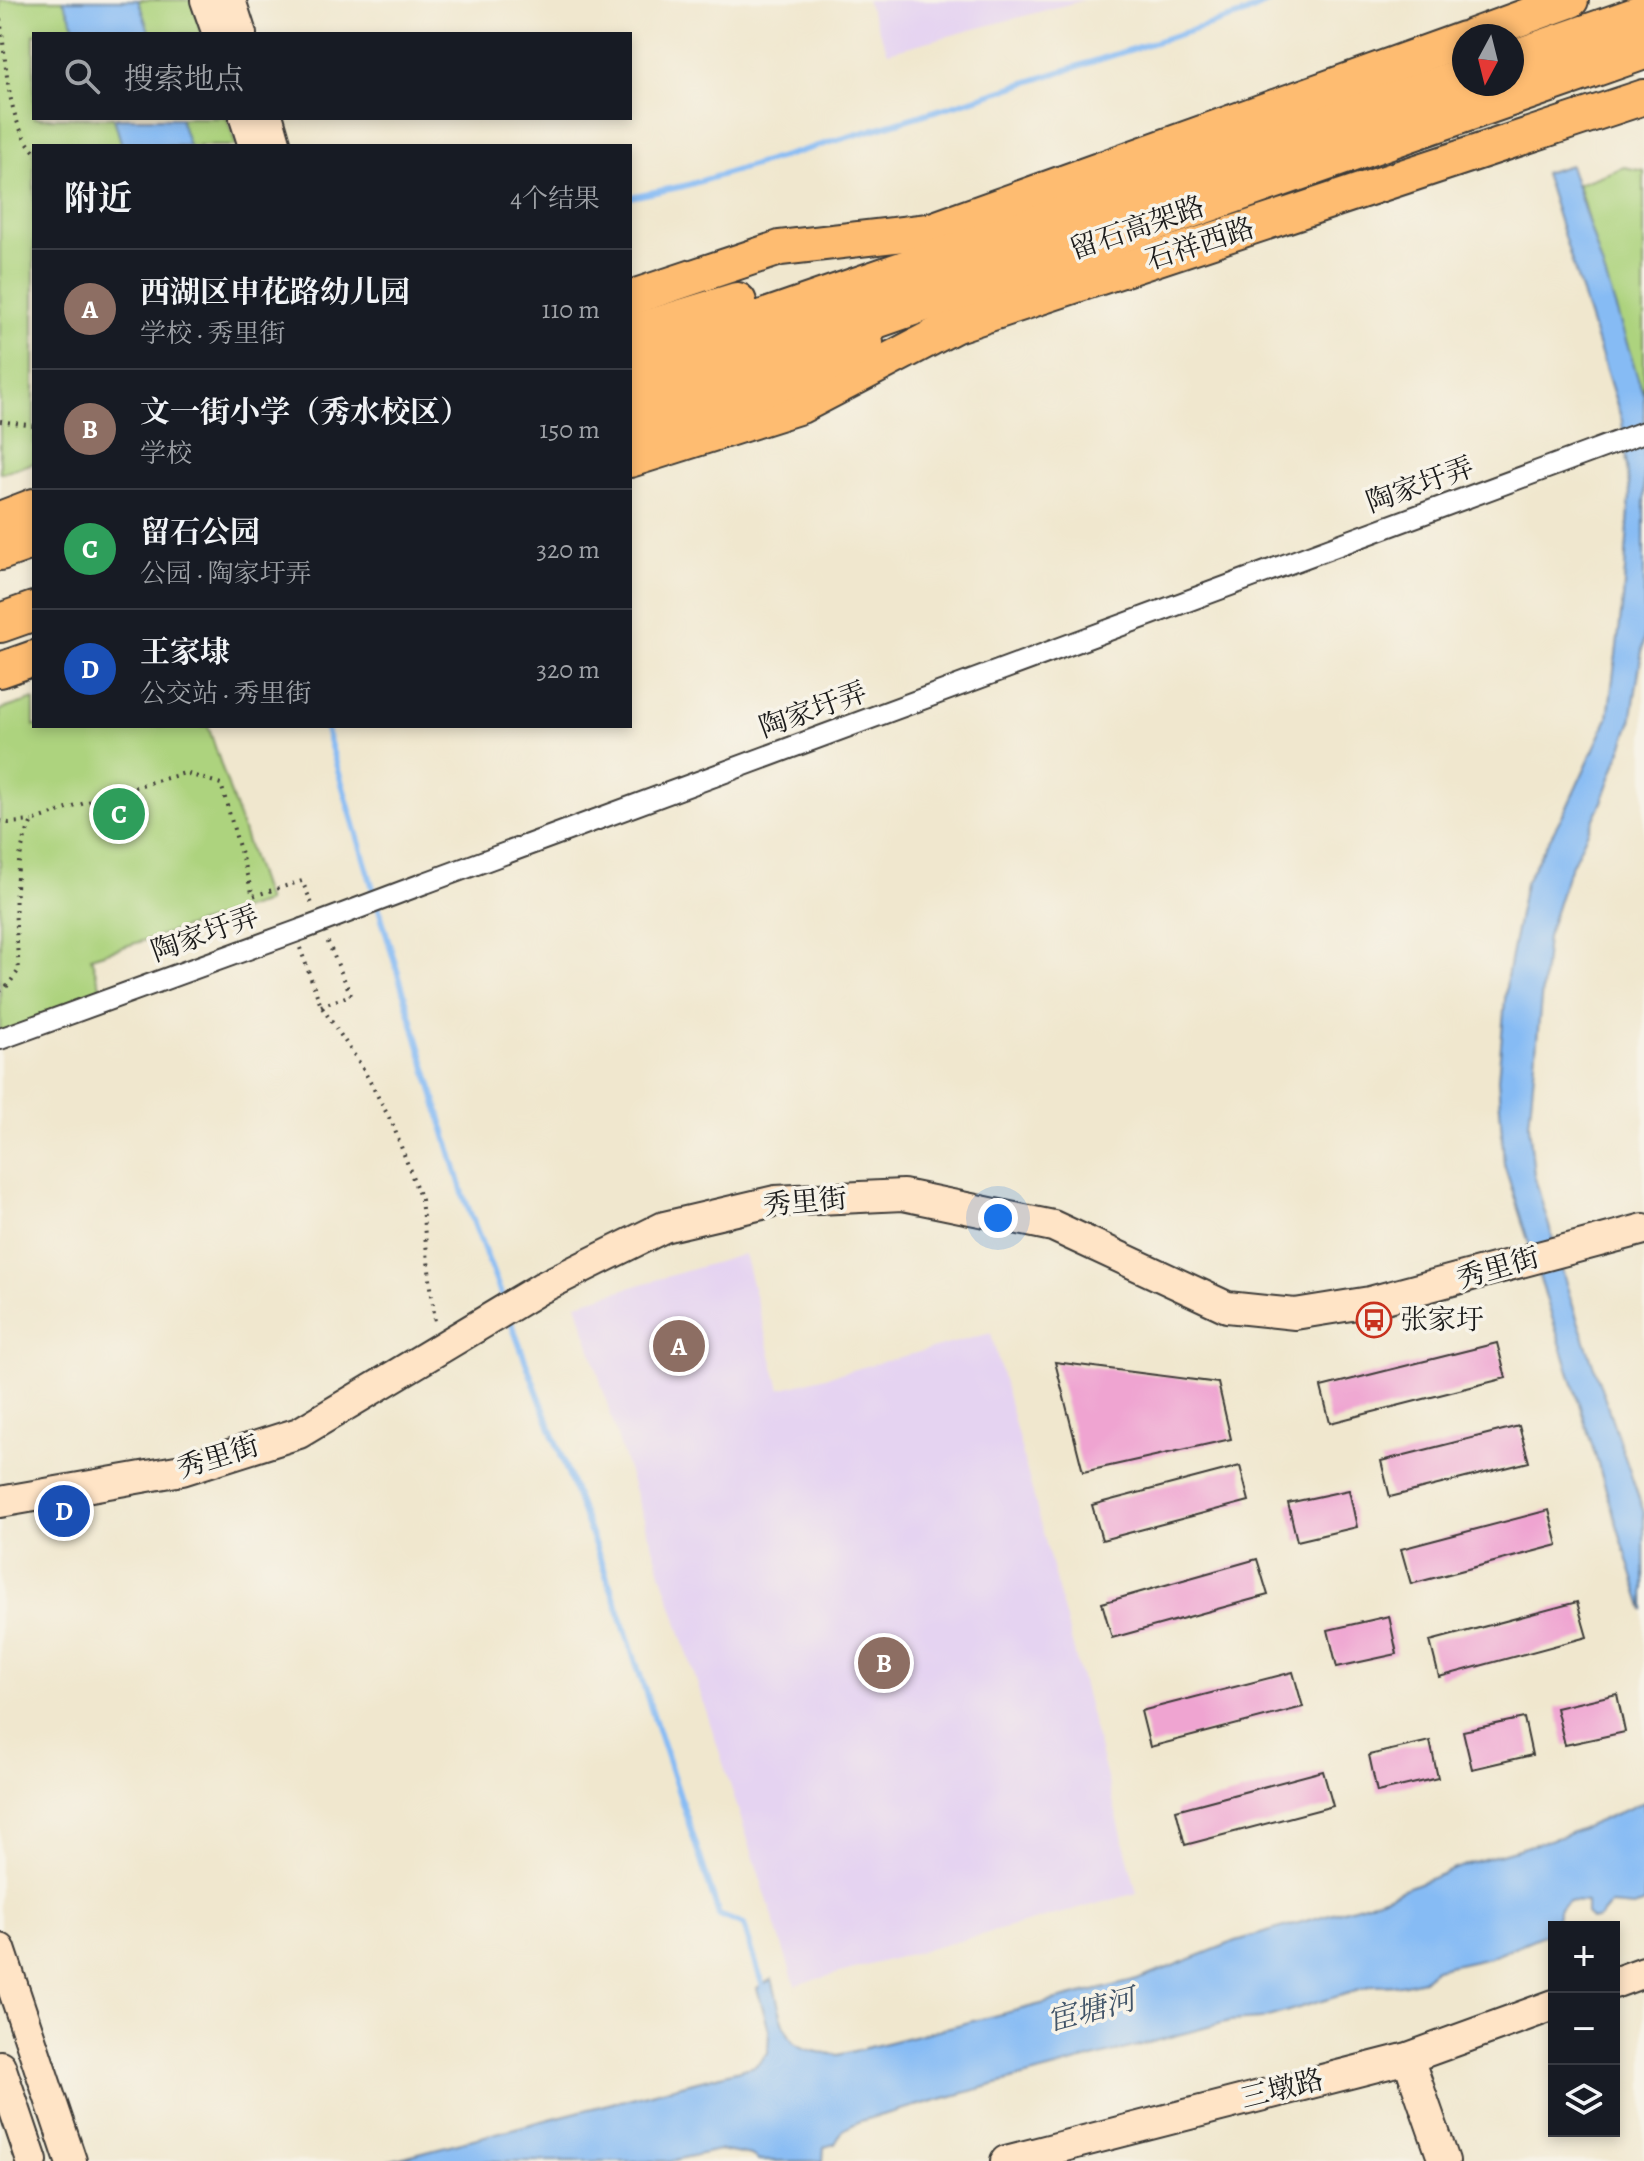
<!DOCTYPE html>
<html lang="zh">
<head>
<meta charset="utf-8">
<style>
	:root { --surface:#171b24; --page:#20242c; --text:#f1f3f6; --muted:#9ea1a6; --line:#363941; --accent:#b45309 }
	body { margin:0; font-family:Alegreya,"Noto Serif SC",serif; background:var(--page); color:var(--text) }
	.controls { position:absolute; right:24px; bottom:24px; display:grid; overflow:hidden; border-radius:0px; box-shadow:0 4px 12px #0003 }
	.controls button { width:72px; height:72px; display:grid; place-items:center; padding:0; border:0; border-bottom:2px solid var(--line); background:var(--surface); color:var(--text); font:40px sans-serif }
	.compass { position:absolute; left:1452px; top:24px; width:72px; height:72px; border-radius:50%; background:var(--surface); box-shadow:0 4px 12px #0003; rotate:187deg }
	.you { position:absolute; left:998px; top:1218px; width:28px; height:28px; margin:-20px; border:6px solid #fff; border-radius:50%; background:#1a73e8; box-shadow:0 0 0 12px #1a73e833 }
	.badge { display:grid; place-items:center; width:52px; height:52px; border-radius:50%; background:var(--accent); color:#fff; font-size:26px; font-weight:700 }
	.pin { position:absolute; translate:-50% -50%; border:4px solid #fff; box-shadow:0 2px 8px #0006 }
	.list { margin:0; padding:0; list-style:none }
	h2 { display:flex; justify-content:space-between; align-items:center; height:104px; margin:0; padding:0 32px; font-size:34px }
	h2 small { font-size:26px; font-weight:400; color:var(--muted) }
	.list li { display:grid; grid-template-columns:52px 1fr auto; gap:24px; align-items:center; box-sizing:border-box; height:120px; padding:0 32px; border-top:2px solid var(--line) }
	.list b { display:block; font-size:30px; white-space:nowrap }
	.list p { margin:0; font-size:26px; white-space:nowrap; color:var(--muted) }
	.list em { font-size:26px; font-style:normal; color:var(--muted) }
	.icon { flex:none; width:44px; height:44px; fill:none; stroke:currentColor; stroke-width:2; stroke-linecap:round; stroke-linejoin:round }
	.map { position:relative; flex:none; width:1644px; height:2161px; overflow:hidden }
	.search { position:absolute; background:var(--surface); box-shadow:0 4px 12px #0003; left:32px; top:32px; width:600px; height:88px; display:flex; align-items:center; gap:20px; box-sizing:border-box; padding:0 28px; border-radius:0px; color:var(--muted); font-size:30px }
	.panel { position:absolute; background:var(--surface); box-shadow:0 4px 12px #0003; left:32px; top:144px; width:600px; height:584px; border-radius:0px }
	.map>svg:first-child { display:block }
	.built { fill:#e5d3f1 }
	.green { fill:#add37e; stroke:#64784d; stroke-width:2 }
	.water { fill:#86bbf4; stroke:#516c88; stroke-width:2 }
	.lines { fill:none; stroke-linecap:round; stroke-linejoin:round }
	.stream { stroke:#86bbf4; stroke-width:6 }
	.building { fill:#efa4d1 }
	.street-casing { stroke:#3c3a37; stroke-width:24 }
	.secondary-casing { stroke:#3c3a37; stroke-width:34 }
	.primary-casing { stroke:#3c3a37; stroke-width:38 }
	.highway-casing { stroke:#3c3a37; stroke-width:42 }
	.path { stroke:#3c3a37; stroke-width:4; stroke-dasharray:2 6; stroke-linecap:butt }
	.street { stroke:#fff; stroke-width:20 }
	.secondary { stroke:#ffe4c6; stroke-width:30 }
	.primary { stroke:#febc71; stroke-width:34 }
	.highway { stroke:#febc71; stroke-width:38 }
	.street-bridge-casing { stroke:#3c3a37; stroke-width:24; stroke-linecap:butt }
	.street-bridge { stroke:#fff; stroke-width:20 }
	.labels { text-anchor:middle; dominant-baseline:central; stroke-width:7; stroke-linejoin:round; paint-order:stroke }
	.street-label { font-size:28px; fill:#1c1c1c; stroke:#f7f3e8 }
	.poi-label { font-size:28px; fill:#1c1c1c; stroke:#f7f3e8; text-anchor:start }
	.water-label { font-size:30px; font-style:italic; fill:#415468; stroke:#f7f3e8 }
</style>
</head>
<body>
<div class="map">
<svg width="1644" height="2161" viewBox="0 0 1644 2161">
	<rect width="100%" height="100%" fill="#f7f3e8"/>
	<filter id="ink" filterUnits="userSpaceOnUse"><feTurbulence type="fractalNoise" baseFrequency=".0125" numOctaves="2"/><feDisplacementMap in="SourceGraphic" scale="16" xChannelSelector="R" yChannelSelector="G"/><feConvolveMatrix kernelMatrix="1 2 1 2 8 2 1 2 1" color-interpolation-filters="sRGB"/></filter>
	<filter id="wash" filterUnits="userSpaceOnUse"><feTurbulence type="fractalNoise" baseFrequency=".006" numOctaves="4" result="noise"/><feDisplacementMap in="SourceGraphic" scale="32" xChannelSelector="R" yChannelSelector="G"/><feGaussianBlur stdDeviation="1.8" result="paint"/><feColorMatrix in="noise" values="0 0 0 0 0 0 0 0 0 0 0 0 0 0 0 0 0 1.4 0 .05"/><feComposite in="paint" operator="in"/></filter>
	<g filter="url(#wash)">
		<rect width="100%" height="100%" fill="#f0e7ce"/>
		<!-- built -->
		<path class="built" d="M866 0H1084L888 52Z
			M744 1254 780 1389 991 1333 1137 1893 795 1985 616 1433 577 1303Z"/>
		<!-- green -->
		<path class="green" d="M0 0H191L202 34H34V118H227L236 146H34V463L0 473Z
			M1624 167 1644 171V397L1596 250 1578 184Z
			M34 699V726H208L267 902 91 957 104 999 0 1038V710Z"/>
		<!-- water -->
		<path class="water" d="M63 0H138L150 34H78Z
			M114 118H180L189 146H122Z
			M1570 165 1644 397V638L1631 723 1602 802 1567 875 1547 937 1529 1124 1534 1175 1571 1300 1644 1513V1611L1504 1164 1498 1079 1507 977 1525 883 1568 805 1608 718 1623 599 1630 495 1622 421 1544 173Z
			M1644 1802V1903L1634 1907 1610 1905 1599 1918 1592 1920 1586 1914V1902L1568 1901 1560 1908 1553 1931 1490 1957 1435 1969 1423 1980 1401 1985 1373 1986 1261 2019 1230 2021 860 2121 843 2130 835 2144 824 2147 823 2161H759L751 2156 719 2150 670 2161H388L755 2066 768 2053 769 2030 757 1988 772 1979C777 1996 782 2030 794 2042 805 2052 825 2053 838 2055L1137 1980 1236 1941 1368 1903 1470 1863 1563 1836Z"/>
		<g class="lines">
			<!-- stream -->
			<path class="stream" d="M630 197 684 186 955 105 1244 14 1273 0
				M325 726 464 1197 503 1299
				M509 1317 614 1596 719 1915 744 1925 764 1990"/>
		</g>
		<g id="blocks">
			<!-- building -->
			<path class="building" d="M1497 1343 1506 1378 1330 1423 1321 1387Z
				M1055 1362 1218 1383 1231 1439 1083 1472Z
				M1519 1426 1529 1462 1390 1497 1381 1461Z
				M1240 1466 1249 1501 1102 1540 1092 1505Z
				M1349 1490 1357 1527 1297 1541 1288 1503Z
				M1549 1510 1558 1545 1411 1584 1401 1549Z
				M1257 1559 1268 1595 1112 1638 1102 1603Z
				M1577 1602 1587 1637 1439 1677 1430 1641Z
				M1389 1616 1397 1654 1337 1667 1328 1630Z
				M1293 1672 1303 1707 1150 1747 1141 1711Z
				M1617 1694 1625 1732 1565 1745 1556 1708Z
				M1524 1718 1532 1755 1472 1769 1463 1731Z
				M1430 1741 1438 1778 1377 1792 1369 1755Z
				M1323 1771 1333 1806 1185 1845 1176 1810Z"/>
		</g>
	</g>
	<g filter="url(#ink)">
		<use href="#blocks" fill-opacity="0" stroke="#3c3a37" stroke-width="2"/>
		<g class="lines">
			<!-- street casing -->
			<g class="street-casing">
				<path id="street" d="M425 883 1644 432
					M0 1039 303 929"/>
			</g>
			<!-- secondary casing -->
			<g class="secondary-casing">
				<path id="secondary" d="M206 0 218 34
					M230 0 241 34
					M245 118 254 146
					M268 118 276 146
					M0 1502 182 1470 299 1433 541 1288 664 1227 775 1201 903 1195 1053 1226 1227 1307 1295 1314 1370 1302 1644 1229
					M0 1949 71 2161
					M1614 1983 1644 1972
					M1408 2058 1444 2161
					M0 2066 32 2161
					M1006 2161 1408 2058 1554 2005"/>
			</g>
			<!-- primary casing -->
			<g class="primary-casing">
				<path id="primary" d="M1472 36 1571 0
					M630 298 780 248 929 231 1464 39
					M630 460 801 406 956 325 1644 97
					M0 519 34 506
					M0 670 34 658"/>
			</g>
			<!-- highway casing -->
			<g class="highway-casing">
				<path id="highway" d="M1512 60 1644 14
					M630 335 737 302
					M630 365 1464 77
					M630 405 1644 50
					M630 441 709 406 816 369 864 343
					M0 551 34 539
					M0 623 34 611"/>
			</g>
			<!-- path -->
			<path class="path" d="M0 19C7 60 5 118 34 151
				M0 421 34 426
				M0 821 9 823 32 821
				M300 948 321 1006 361 1065 393 1125 421 1200 435 1322
				M0 991 5 989 19 970C15 921 10 866 32 821L120 791 185 773 221 784 253 896 302 881 313 906
				M321 1006 351 995 327 940"/>
			<!-- street -->
			<use href="#street" class="street"/>
			<!-- secondary -->
			<use href="#secondary" class="secondary"/>
			<!-- primary -->
			<use href="#primary" class="primary"/>
			<!-- highway -->
			<use href="#highway" class="highway"/>
			<!-- street-bridge casing -->
			<g class="street-bridge-casing">
				<path id="street-bridge" d="M303 929 425 883"/>
			</g>
			<!-- street-bridge -->
			<use href="#street-bridge" class="street-bridge"/>
		</g>
	</g>
	<!-- icons -->
	<defs>
		<g id="bus-ring" transform="scale(1.8)"><circle r="9.5" fill="#f7f3e8" stroke="#c8321e" stroke-width="1.5"/><path d="M-5-6H5V4H4V6H2V4H-2V6H-4V4H-5ZM-3.5-4V0h7V-4ZM-3.5 1.2v1.5H-2V1.2ZM2 1.2v1.5H3.5V1.2Z" fill="#c8321e"/></g>
	</defs>
	<g fill-rule="evenodd">
		<use href="#bus-ring" x="1374" y="1320"/>
	</g>
	<g class="labels">
		<!-- street labels -->
		<g class="street-label">
			<text transform="translate(1137 228) rotate(-19)">留石高架路</text>
			<text transform="translate(1200 244) rotate(-18)">石祥西路</text>
			<text transform="translate(1420 485) rotate(-20)">陶家圩弄</text>
			<text transform="translate(813 710) rotate(-20)">陶家圩弄</text>
			<text transform="translate(205 934) rotate(-20)">陶家圩弄</text>
			<text transform="translate(805 1202) rotate(-5)">秀里街</text>
			<text transform="translate(1498 1268) rotate(-16)">秀里街</text>
			<text transform="translate(218 1457) rotate(-17)">秀里街</text>
			<text transform="translate(1282 2089) rotate(-14)">三墩路</text>
		</g>
		<!-- poi labels -->
		<g class="poi-label">
			<text x="1400" y="1320">张家圩</text>
		</g>
		<!-- water labels -->
		<g class="water-label">
			<text transform="translate(1091 2010) rotate(-15)">宦塘河</text>
		</g>
	</g>
</svg>
<div class="controls">
<button>+</button>
<button>−</button>
<button><svg class="icon" aria-label="layers" viewBox="0 0 24 24"><path d="M12 4l9 5-9 5-9-5zM3 14l9 5 9-5"/></svg></button>
</div>
<svg class="compass" viewBox="-18 -18 36 36"><path d="M0-13l5 13h-10z" fill="#e53935"/><path d="M0 13l5-13h-10z" fill="#9ea1a6"/></svg>
<div class="you"></div>
<div class="pin badge" style="left:679px;top:1346px;background:#8d6e63">A</div>
<div class="pin badge" style="left:884px;top:1663px;background:#8d6e63">B</div>
<div class="pin badge" style="left:119px;top:814px;background:#2e9e5b">C</div>
<div class="pin badge" style="left:64px;top:1511px;background:#1a4fb4">D</div>
<div class="search"><svg class="icon" aria-label="search" viewBox="0 0 24 24"><circle cx="10" cy="10" r="6"/><path d="M15 15l6 6"/></svg>搜索地点</div>
<section class="panel">
<h2>附近<small>4个结果</small></h2>
<ul class="list">
<li><span class="badge" style="background:#8d6e63">A</span><div><b>西湖区申花路幼儿园</b><p>学校 · 秀里街</p></div><em>110 m</em></li>
<li><span class="badge" style="background:#8d6e63">B</span><div><b>文一街小学（秀水校区）</b><p>学校</p></div><em>150 m</em></li>
<li><span class="badge" style="background:#2e9e5b">C</span><div><b>留石公园</b><p>公园 · 陶家圩弄</p></div><em>320 m</em></li>
<li><span class="badge" style="background:#1a4fb4">D</span><div><b>王家埭</b><p>公交站 · 秀里街</p></div><em>320 m</em></li>
</ul>
</section>
</div>
</body>
</html>
